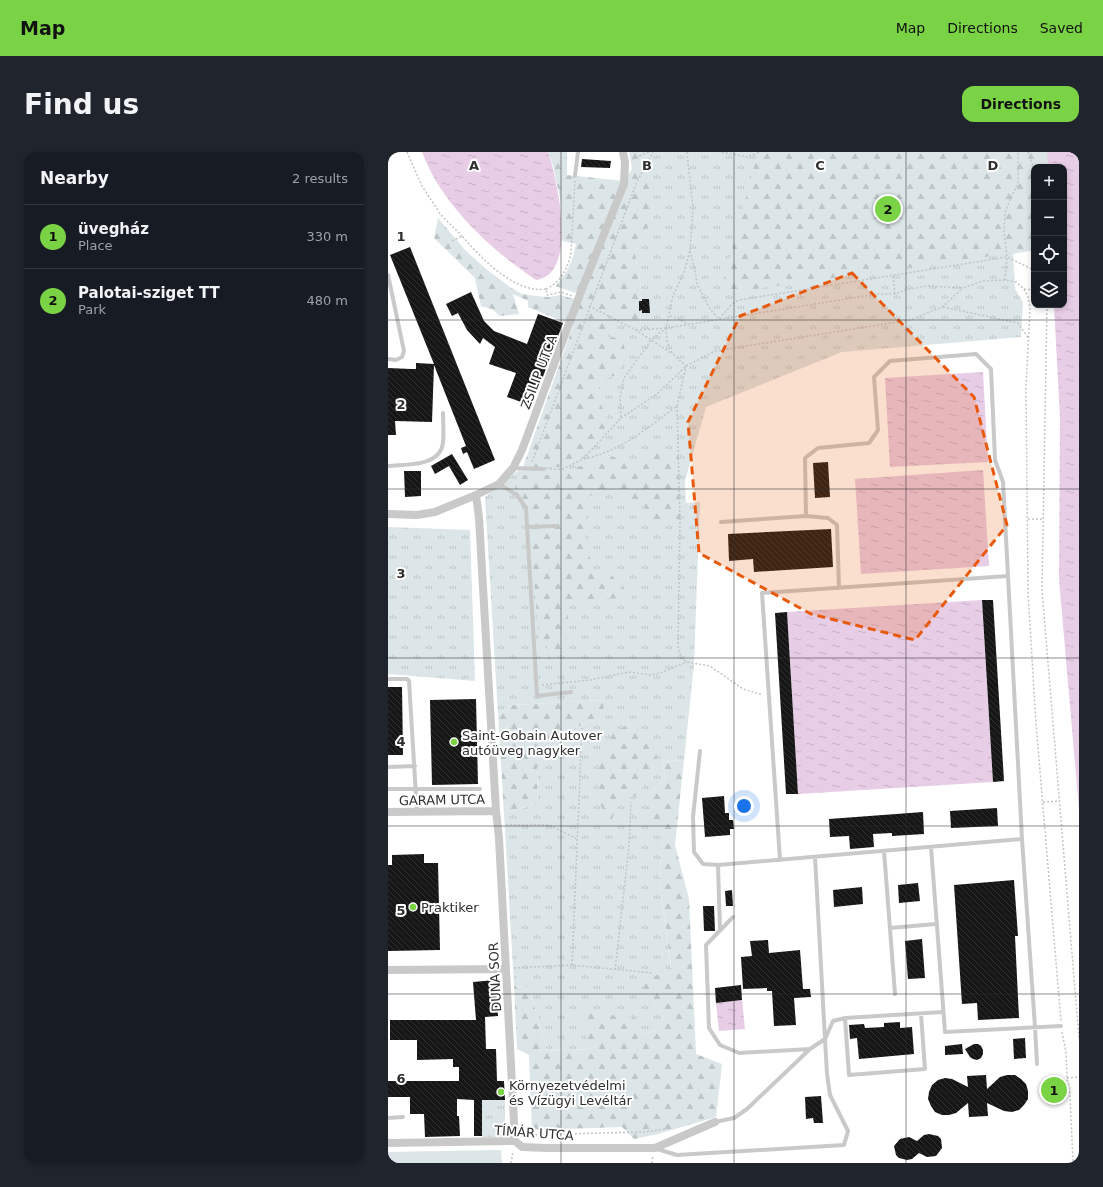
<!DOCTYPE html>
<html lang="en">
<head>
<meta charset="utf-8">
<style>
	:root { --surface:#171b24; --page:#20242c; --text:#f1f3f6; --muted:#9ea1a6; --line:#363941; --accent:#7ad345 }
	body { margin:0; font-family:"DejaVu Sans",sans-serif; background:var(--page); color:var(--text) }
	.controls { position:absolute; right:12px; top:12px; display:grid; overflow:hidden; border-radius:8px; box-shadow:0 2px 6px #0003 }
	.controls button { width:36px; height:36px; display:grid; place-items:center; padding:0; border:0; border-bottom:1px solid var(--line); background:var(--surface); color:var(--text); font:20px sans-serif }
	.you { position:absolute; left:356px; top:654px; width:14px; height:14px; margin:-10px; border:3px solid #fff; border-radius:50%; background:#1a73e8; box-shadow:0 0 0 6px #1a73e833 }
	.badge { display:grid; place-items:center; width:26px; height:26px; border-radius:50%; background:var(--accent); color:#111; font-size:13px; font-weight:700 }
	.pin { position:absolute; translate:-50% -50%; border:2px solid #fff; box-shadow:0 1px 4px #0006 }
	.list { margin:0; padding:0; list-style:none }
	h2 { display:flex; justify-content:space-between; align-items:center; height:52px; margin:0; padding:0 16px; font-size:17px }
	h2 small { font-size:13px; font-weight:400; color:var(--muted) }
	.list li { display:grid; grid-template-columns:26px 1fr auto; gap:12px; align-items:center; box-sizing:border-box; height:64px; padding:0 16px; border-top:1px solid var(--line) }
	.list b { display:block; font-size:15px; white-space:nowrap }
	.list p { margin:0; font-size:13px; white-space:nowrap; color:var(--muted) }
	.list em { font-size:13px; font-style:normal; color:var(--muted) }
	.icon { flex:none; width:22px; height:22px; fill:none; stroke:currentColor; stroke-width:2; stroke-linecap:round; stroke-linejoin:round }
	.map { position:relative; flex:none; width:691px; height:1011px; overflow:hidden; border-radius:12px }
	header { display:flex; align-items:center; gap:24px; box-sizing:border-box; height:56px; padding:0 20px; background:var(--accent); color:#111 }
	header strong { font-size:19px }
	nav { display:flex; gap:22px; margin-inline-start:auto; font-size:14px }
	.intro { display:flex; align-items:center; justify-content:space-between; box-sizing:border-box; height:96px; padding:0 24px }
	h1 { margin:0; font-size:28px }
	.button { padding:10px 18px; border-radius:12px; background:var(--accent); color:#111; font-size:14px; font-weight:700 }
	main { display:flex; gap:24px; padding:0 24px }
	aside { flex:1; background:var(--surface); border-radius:12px; box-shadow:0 2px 6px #0003 }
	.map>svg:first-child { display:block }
	.grass { fill:url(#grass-tufts) }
	.forest { fill:url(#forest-firs) }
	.pitch { fill:#dce6e8 }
	.water { fill:url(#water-ripples) }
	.building { fill:url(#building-back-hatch) }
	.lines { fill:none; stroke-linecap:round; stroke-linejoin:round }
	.path { stroke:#c3c3c3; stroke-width:1.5; stroke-dasharray:2 2; stroke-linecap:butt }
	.lane { stroke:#c9c9c9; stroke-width:4 }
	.street { stroke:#c9c9c9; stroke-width:8 }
	.marked { fill:#e8590c; fill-opacity:0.2; stroke:#e8590c; stroke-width:3; stroke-dasharray:8 5; stroke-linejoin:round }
	.grid { fill:none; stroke:#2f2f2f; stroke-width:1; stroke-opacity:0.55 }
	.poi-dot { fill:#7ad345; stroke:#fff; stroke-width:1.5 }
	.labels { text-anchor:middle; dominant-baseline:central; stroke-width:4; stroke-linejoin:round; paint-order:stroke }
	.street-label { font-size:13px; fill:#2f2f2f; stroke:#fff }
	.poi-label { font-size:13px; fill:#2f2f2f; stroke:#fff; text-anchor:start }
	.grid-label { font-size:13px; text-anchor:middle; font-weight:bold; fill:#2f2f2f; stroke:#fff; stroke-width:4; stroke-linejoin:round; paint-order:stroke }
</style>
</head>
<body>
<header>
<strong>Map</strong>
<nav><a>Map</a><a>Directions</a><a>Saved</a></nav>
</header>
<div class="intro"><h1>Find us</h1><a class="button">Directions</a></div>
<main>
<aside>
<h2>Nearby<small>2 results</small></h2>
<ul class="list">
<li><span class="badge">1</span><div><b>üvegház</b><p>Place</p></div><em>330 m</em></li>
<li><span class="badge">2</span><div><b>Palotai-sziget TT</b><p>Park</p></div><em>480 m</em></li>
</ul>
</aside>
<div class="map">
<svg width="691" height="1011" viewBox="0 0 691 1011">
	<defs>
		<pattern id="grass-tufts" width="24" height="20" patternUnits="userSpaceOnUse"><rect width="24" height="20" fill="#dce6e8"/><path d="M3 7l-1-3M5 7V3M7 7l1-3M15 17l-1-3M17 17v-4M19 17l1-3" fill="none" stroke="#bdc6c7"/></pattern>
		<pattern id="forest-firs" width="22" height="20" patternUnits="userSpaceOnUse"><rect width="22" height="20" fill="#dce6e8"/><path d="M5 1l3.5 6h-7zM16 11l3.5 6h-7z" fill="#bdc6c7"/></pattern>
		<pattern id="water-ripples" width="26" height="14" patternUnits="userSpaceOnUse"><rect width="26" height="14" fill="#e8cde6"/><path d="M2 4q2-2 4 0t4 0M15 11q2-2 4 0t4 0" fill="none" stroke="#c7b0c6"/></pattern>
		<pattern id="building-back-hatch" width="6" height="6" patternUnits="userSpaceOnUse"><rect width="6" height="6" fill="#161616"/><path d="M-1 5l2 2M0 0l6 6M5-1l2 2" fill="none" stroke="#303030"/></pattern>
	</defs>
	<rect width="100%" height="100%" fill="#fff"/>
	<!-- grass -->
	<path class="grass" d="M267 0H659L660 15H646V98L625 102 627 137 635 150 633 185 454 200 318 255 297 329 298 351 312 350 306 512 296 608 275 610 277 628 262 640 275 687 271 726 283 817 253 832 265 847 276 865 269 879 255 881 193 859 202 897 159 899 141 835 126 834 116 661 150 652 149 616 174 582 204 568 216 548 125 553 110 563 97 345 135 315 208 241 215 227 229 223 220 185V157L252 174 254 141 247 102 255 85 264 3Z
		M0 375 82 378 87 529 0 522Z
		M94 948H117V985H94Z"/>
	<!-- forest -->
	<path class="forest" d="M160 0H179V23L236 29 244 17 241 0H267L264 3 263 64 255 85 247 102 254 141 252 175 220 158V185L234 186 239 207 229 223 215 227 208 241 221 271 194 305 173 315H135L185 174 140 155V149L125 142 131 162 112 164 104 157 93 154 87 126 46 86 50 66 77 98 98 117 122 135 134 142 148 144 160 145 173 143 189 148 191 142 167 134C180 120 184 111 188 92L174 89 173 51 165 14Z
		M370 0H659L660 15H646V98L332 142Z
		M259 297 291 299 292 368 263 367 256 355 245 347 221 340 200 344 196 381 205 418 224 424 245 447 212 446 182 450 180 463 178 494 161 508 158 488 151 489 140 353 127 336 128 327C139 319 153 325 165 322 184 318 202 311 219 303L252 313Z
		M216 548 215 558 204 568 174 582 149 616 150 652 116 661 110 563 125 553Z
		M241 572 265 583 271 618 246 645H235L219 676 210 641 211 616 225 581Z
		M296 608 287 693 301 747 308 902 334 912 328 965 270 982 246 987 234 975 144 978 141 903 129 897 126 834 141 835 159 899 202 897 192 859 247 866 255 881 269 879 276 865 265 847 252 832 283 816 271 726 275 687 258 671 262 640 277 628 275 610Z"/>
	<!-- pitch -->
	<path class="pitch" d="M113 998 114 1011H0V1000Z"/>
	<!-- water -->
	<path class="water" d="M34 0H160C169 26 191 123 148 128 102 97 54 53 34 0Z
		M659 0H691V658L671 427 672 266 666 153H676V15H660Z
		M595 220 600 310 502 315 497 226Z
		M595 318 601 414 473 422 467 327Z
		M594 448 605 630 410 642 399 460Z
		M354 848 357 877 331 879 328 851Z"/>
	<!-- building -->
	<path class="building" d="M194 7 223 9 222 16 193 15Z
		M22 95 107 308 86 317 79 300 75 302 73 296 78 294 46 213 44 270 7 269 8 283H0V216L23 217H28V211L46 212 2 103Z
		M83 140 96 169 106 179 139 192 150 162 175 171 144 254 119 245 128 221 101 212 107 195 95 186 92 192 79 178 70 161 64 164 58 152Z
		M254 147H261L262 161H254V158L251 159V149H254Z
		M64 302 80 328 72 333 61 314 47 322 43 314Z
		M440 310 442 345 427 346 425 311Z
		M16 319H33V344L17 345Z
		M443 377 445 415 366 420 365 407 341 409 340 382Z
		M594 448H605L616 629 605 630Z
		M399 460 410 642H398L387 461Z
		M0 535H14L15 603H0Z
		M88 547 90 632 44 633 42 548Z
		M336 644 337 661H341V668H345L346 677H342V683L317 685 314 646Z
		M609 656 610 674 563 676 562 659Z
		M535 660 536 682 504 684V681L485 682 486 695 462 697 461 684 442 685 441 667Z
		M36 702V711H50L52 798 0 799V713H4V703Z
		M626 728 630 784H627L631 866 590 868 589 851 574 852 566 733Z
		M530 731 532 749 511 751 510 733Z
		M474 735 475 752 446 755 445 738Z
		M344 738 345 754H338L337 739Z
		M315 754H326L327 779H316Z
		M534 787 537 826 520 827 517 789Z
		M380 788 381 801 412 798 415 837H422L423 845 406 846 408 873 386 874 384 839H379V836L355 837 353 805 364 804 362 789Z
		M107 828 110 864 97 865 98 897H108L109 929H116L117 948H94V984H86V948L69 947V964H71L72 984 37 985 36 962H22V945H0V929H71V915H65V907L29 908V888H2V868H88L85 830Z
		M353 833 354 848 328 851 327 836Z
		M512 870V876L524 875 526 902 471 907 469 886 462 887 461 873 476 872 477 876 496 875V871Z
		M637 886 638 906 626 907 625 887Z
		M574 892 575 902 557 903V894Z
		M586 892H590L593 894 595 898V902L593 906 589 908 585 907 582 905 577 897Z
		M598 923 599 937 612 925 619 923H627L633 927 638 932 640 939V947L636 953 631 958 624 960 616 959 599 951 600 964 581 965 580 951 568 961 561 963H554L547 960 543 954 540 947 541 940 544 933 550 928 557 926 564 927 580 935 579 924Z
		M673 925 675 949 659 950 658 926Z
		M433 944 435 971H426L425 966 418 967 417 945Z
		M541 982 550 984 553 987 554 996 548 1004 539 1005 531 1001 524 1007 519 1008 511 1006 508 1003 506 994 512 987 521 985 529 989 536 983Z"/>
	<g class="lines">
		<!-- path -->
		<path class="path" d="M19 0 34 34 53 63 74 84
			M334 0 359 5 372 0
			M640 0 646 16
			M244 7 261 0
			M64 89 74 84C93 106 127 142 158 137L159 143 173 140 184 144
			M302 99 307 118 309 132 322 157 331 167 344 152 351 148 619 105 646 118
			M645 117 646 104
			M505 124 507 142
			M617 128 619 105 616 80 617 61 623 45 630 32V0
			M158 137C172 131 180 116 183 101L187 29
			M636 137 646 138
			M659 153 654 438 691 886
			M201 154 248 178 283 201
			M555 155 630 171 641 187
			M282 164 292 167 299 172
			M248 178 278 176 489 142H507L517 138 539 134 575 136 595 129 617 128 628 130 636 137 640 145 642 156 638 236 640 441 648 571 673 869
			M289 254 292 368 290 494 293 506 299 510 322 514 355 537 375 543
			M233 266 269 242 298 214 327 199 522 168 554 155 575 136
			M196 307C233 299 261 275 289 254L298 214C282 200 279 198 278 176
			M144 310 248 32 265 0
			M162 317H175L195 307 233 266 232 246 236 226 264 187 278 176 285 144 296 120 302 99 305 56 299 0
			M640 367H656
			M154 533 202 528 241 520 262 523 272 521 299 510
			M655 650 672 649
			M118 673H161L189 687
			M184 813 194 576
			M126 816 184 813 264 821
			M227 818 241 694 243 650
			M674 880 678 900 679 926 682 943 685 1011
			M679 926 691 925
			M135 983 254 980 279 977
			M123 1011 125 999
			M264 1011 265 1004"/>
		<!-- lane -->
		<path class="lane" d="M187 24 190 0
			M0 123 16 199 14 205 8 208 0 207
			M0 314C18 312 53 315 55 290 56 280 55 270 55 261
			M125 316 156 317
			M111 332 129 343 138 356 149 544 183 540
			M418 364 417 306 430 296 481 291 490 278 486 225 502 209 588 202 603 217 607 308 615 330 634 687 647 875 649 912
			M333 370 418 364 440 366 449 373 451 436
			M139 375 168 374
			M0 527H19L21 529 29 660
			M312 599 305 665 306 700 315 712 330 713 634 687
			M0 615 27 614
			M0 637H92
			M543 695 557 880 673 874
			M496 699 507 842
			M392 708 374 441 620 424
			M330 713 332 778
			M345 765 318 793 321 876 332 893 351 901 422 897
			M502 776 548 772
			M457 866 461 923 537 917 533 862
			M0 966 15 965
			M327 970 346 966 359 957 422 897 437 887 427 705
			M269 997 289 1003 456 993 460 979 442 943 439 922 437 887 445 869 457 866 555 860"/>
		<!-- street -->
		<path class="street" d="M88 343 91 366 108 659 111 686 127 989
			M0 362 29 363 47 360 88 343 111 332 125 316 134 298 194 137 236 32 237 10 235 0
			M0 660 108 659
			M0 818 118 817
			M0 991 127 989 134 995 159 996H267L327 970"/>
	</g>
	<!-- marked area -->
	<path class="marked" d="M464 121 586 245 619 373 527 488 423 462 311 401 300 270 352 164Z"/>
	<!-- grid -->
	<path class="grid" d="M173 0V1011M346 0V1011M518 0V1011M0 168H691M0 337H691M0 506H691M0 674H691M0 842H691"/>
	<!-- markers -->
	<g class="poi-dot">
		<circle cx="66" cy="590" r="4"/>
		<circle cx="25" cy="755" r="4"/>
		<circle cx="113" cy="940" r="4"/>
	</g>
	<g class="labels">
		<!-- street labels -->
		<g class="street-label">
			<text transform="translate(151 220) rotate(-69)">ZSILIP UTCA</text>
			<text transform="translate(54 648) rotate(-1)">GARAM UTCA</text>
			<text transform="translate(107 825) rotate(-93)">DUNA SOR</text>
			<text transform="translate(146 981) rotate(4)">TÍMÁR UTCA</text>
		</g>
		<!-- poi labels -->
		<g class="poi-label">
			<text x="74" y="583">Saint-Gobain Autover<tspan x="74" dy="15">autóüveg nagyker</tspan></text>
			<text x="33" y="755">Praktiker</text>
			<text x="121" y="933">Környezetvédelmi<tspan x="121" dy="15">és Vízügyi Levéltár</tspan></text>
		</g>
	</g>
	<g class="grid-label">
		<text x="86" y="18">A</text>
		<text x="259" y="18">B</text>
		<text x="432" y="18">C</text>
		<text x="605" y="18">D</text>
		<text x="13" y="89">1</text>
		<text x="13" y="257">2</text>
		<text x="13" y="426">3</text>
		<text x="13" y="594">4</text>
		<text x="13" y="763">5</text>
		<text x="13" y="931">6</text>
	</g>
</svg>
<div class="controls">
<button>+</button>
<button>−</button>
<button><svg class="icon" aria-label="locate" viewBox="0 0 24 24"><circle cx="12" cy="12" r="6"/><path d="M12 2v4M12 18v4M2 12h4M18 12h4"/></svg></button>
<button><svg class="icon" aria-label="layers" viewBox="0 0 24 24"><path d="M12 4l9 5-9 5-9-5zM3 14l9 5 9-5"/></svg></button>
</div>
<div class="you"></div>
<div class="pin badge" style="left:666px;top:938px">1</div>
<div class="pin badge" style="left:500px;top:57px">2</div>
</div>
</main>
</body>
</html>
